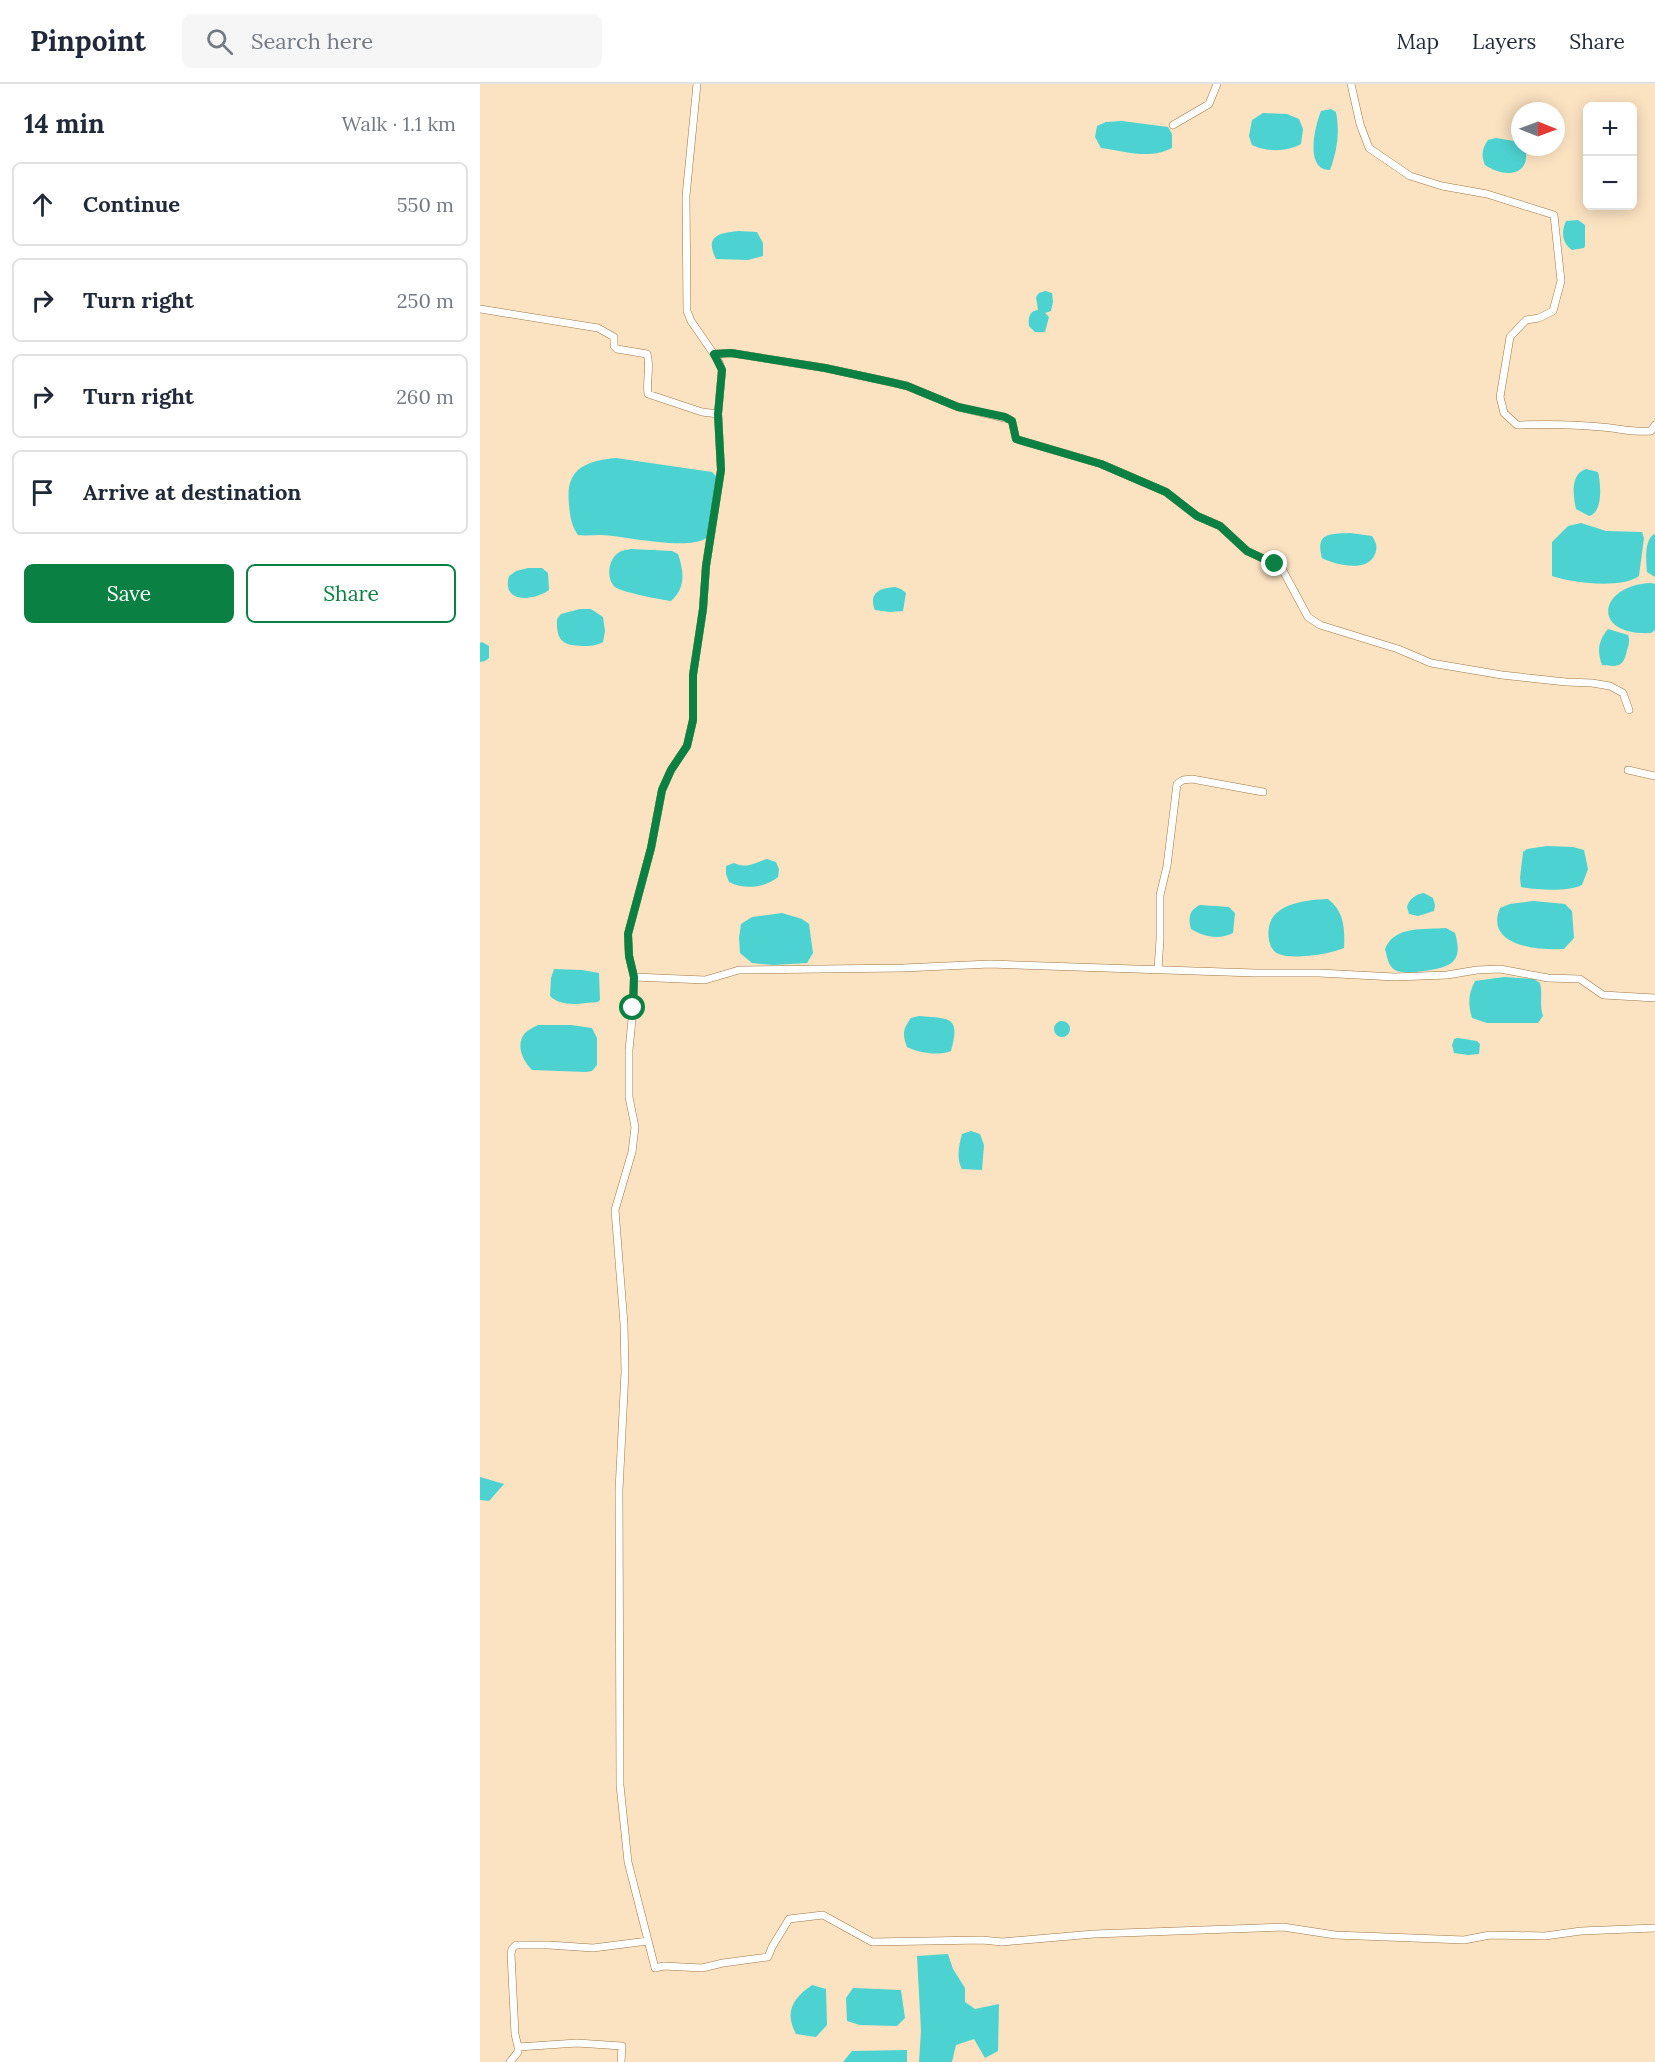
<!DOCTYPE html>
<html lang="en">
<head>
<meta charset="utf-8">
<style>
	:root { --surface:#fff; --page:#f6f6f7; --text:#1f2937; --muted:#747a83; --line:#e0e1e3; --accent:#0b8043 }
	body { margin:0; font-family:Lora,serif; background:var(--page); color:var(--text) }
	.controls { position:absolute; right:18px; top:18px; display:grid; overflow:hidden; border-radius:9px; box-shadow:0 3px 15px #0003 }
	.controls button { width:54px; height:54px; display:grid; place-items:center; padding:0; border:0; border-bottom:2px solid var(--line); background:var(--surface); color:var(--text); font:30px sans-serif }
	.compass { position:absolute; left:1031px; top:18px; width:54px; height:54px; border-radius:50%; background:var(--surface); box-shadow:0 3px 15px #0003; rotate:91deg }
	.stop { position:absolute; width:18px; height:18px; margin:-14px; border:4px solid #0b8043; border-radius:50%; background:#fff }
	.stop.end { background:#0b8043; border-color:#fff; box-shadow:0 2px 6px #0008 }
	.list { margin:0; padding:0; list-style:none }
	h2 { display:flex; justify-content:space-between; align-items:center; height:78px; margin:0; padding:0 24px; font-size:26px }
	h2 small { font-size:20px; font-weight:400; color:var(--muted) }
	.list li { display:grid; grid-template-columns:39px 1fr auto; gap:18px; align-items:center; box-sizing:border-box; height:84px; margin:0 12px 12px; padding:0 12px; border:2px solid var(--line); border-radius:9px }
	.list b { display:block; font-size:22px; white-space:nowrap }
	.list em { font-size:20px; font-style:normal; color:var(--muted) }
	.actions { display:flex; gap:12px; padding:18px 24px }
	.actions a { flex:1; padding:14px 0; border:2px solid var(--accent); border-radius:9px; text-align:center; font-size:21px; color:var(--accent) }
	.actions .main { background:var(--accent); color:#fff }
	.icon { flex:none; width:33px; height:33px; fill:none; stroke:currentColor; stroke-width:2; stroke-linecap:round; stroke-linejoin:round }
	.map { position:relative; flex:none; width:1175px; height:1978px; overflow:hidden }
	header { display:flex; align-items:center; gap:36px; box-sizing:border-box; height:84px; padding:0 30px; background:var(--surface); border-bottom:2px solid var(--line) }
	header strong { font-size:28px }
	nav { display:flex; gap:33px; margin-inline-start:auto; font-size:21px }
	.search { width:420px; height:54px; background:var(--page); display:flex; align-items:center; gap:15px; box-sizing:border-box; padding:0 21px; border-radius:9px; color:var(--muted); font-size:22px }
	main { display:flex }
	aside { flex:1; background:var(--surface) }
	.map>svg:first-child { display:block }
	.water { fill:#4cd3d1 }
	.lines { fill:none; stroke-linecap:round; stroke-linejoin:round }
	.street-casing { stroke:#9f7844; stroke-width:8 }
	.street { stroke:#fff; stroke-width:7 }
	.route { stroke:#0b8043; stroke-width:8 }
</style>
</head>
<body>
<header>
<strong>Pinpoint</strong>
<div class="search"><svg class="icon" aria-label="search" viewBox="0 0 24 24"><circle cx="10" cy="10" r="6"/><path d="M15 15l6 6"/></svg>Search here</div>
<nav><a>Map</a><a>Layers</a><a>Share</a></nav>
</header>
<main>
<aside>
<h2>14 min<small>Walk · 1.1 km</small></h2>
<ul class="list">
<li><svg class="icon" aria-label="ahead" viewBox="0 0 24 24"><path d="M12 20V5M6 11l6-6 6 6"/></svg><div><b>Continue</b></div><em>550 m</em></li>
<li><svg class="icon" aria-label="right" viewBox="0 0 24 24"><path d="M7 20v-9h11M14 6l5 5-5 5"/></svg><div><b>Turn right</b></div><em>250 m</em></li>
<li><svg class="icon" aria-label="right" viewBox="0 0 24 24"><path d="M7 20v-9h11M14 6l5 5-5 5"/></svg><div><b>Turn right</b></div><em>260 m</em></li>
<li><svg class="icon" aria-label="arrive" viewBox="0 0 24 24"><path d="M6 21V4h12l-3 4 3 4H6"/></svg><div><b>Arrive at destination</b></div></li>
</ul>
<div class="actions"><a class="main">Save</a><a>Share</a></div>
</aside>
<div class="map">
<svg width="1175" height="1978" viewBox="0 0 1175 1978">
	<rect width="100%" height="100%" fill="#fbe2c1"/>
	<!-- water -->
	<path class="water" d="M851 25 856 28C860 47 857 68 850 86 824 86 835 42 841 27Z
		M783 29 807 30 819 35 823 45 821 60C807 68 787 68 772 61L769 52 772 36Z
		M642 37 688 43 692 50V64C669 76 645 67 621 64L615 53 617 42 626 38Z
		M1016 54 1040 58V63H1045C1052 93 1024 94 1005 81 1001 71 1002 65 1008 56Z
		M1098 136 1105 141V162L1104 164 1092 166C1082 159 1081 148 1086 137Z
		M259 147 277 148 283 159V172L268 176 236 175C224 151 240 149 259 147Z
		M565 207 572 209 573 218 571 227 565 229 569 233 565 248H555L549 242C548 234 549 227 558 226L556 213 559 209Z
		M136 374 232 388 236 392 235 412 227 454C205 467 147 452 121 451 113 451 105 452 98 451 91 441 90 432 89 420 85 385 105 377 136 374Z
		M1106 385 1118 388C1121 400 1123 429 1109 432L1096 425C1093 411 1090 390 1106 385Z
		M1101 439 1126 447 1162 448 1164 454 1159 492C1141 505 1093 499 1072 492V458L1088 442Z
		M870 449 892 452C896 458 898 463 895 470 888 489 855 481 842 474 835 448 850 450 870 449Z
		M1175 450V493L1167 488C1166 477 1164 454 1175 450Z
		M151 465 192 467 198 470C204 487 206 504 191 517 182 516 141 508 135 503 126 495 128 476 138 469 142 466 147 466 151 465Z
		M48 484H62L68 489 69 506C54 517 21 520 29 492L36 487Z
		M1171 499 1175 500V546L1171 549C1110 552 1118 501 1171 499Z
		M415 503 421 505 426 509 423 527 410 528 395 526C388 509 400 504 415 503Z
		M100 525H111L123 533 125 547 123 558C116 562 110 562 103 562 82 562 76 556 77 535L81 530Z
		M1128 545 1148 551C1150 557 1149 560 1147 566 1144 583 1138 583 1122 581 1117 567 1118 557 1128 545Z
		M2 558 9 562V574L5 577 0 578V559Z
		M1067 762 1093 763 1104 766 1108 785 1102 801C1088 808 1057 806 1041 803L1040 794 1043 768 1047 765Z
		M287 775 296 778 299 785 298 793C284 804 265 806 249 798L246 790V782L254 779C268 785 273 779 287 775Z
		M944 809 953 814 955 821 954 827 938 832 929 830 927 823C929 815 936 810 944 809Z
		M848 815C864 827 865 844 864 864 851 870 813 876 799 870 793 868 790 862 789 856 783 821 821 816 848 815Z
		M1053 817 1085 820 1092 827 1094 854 1084 865C1059 867 1004 862 1020 824L1030 820Z
		M720 821 749 823 755 829 753 849C739 856 724 853 711 845 708 834 709 826 720 821Z
		M302 829 322 835 329 840 333 869 327 879 293 881 272 879 260 869 259 854 261 840 272 833Z
		M966 844 975 849C984 879 970 883 944 887 936 888 922 890 915 886 908 882 907 872 905 865 914 841 945 846 966 844Z
		M74 885 102 886 119 889 120 916 118 918C102 919 82 924 70 912L71 894Z
		M1024 893 1054 895 1060 899C1063 911 1059 920 1063 932L1058 939H1007L992 934C988 921 988 910 995 897Z
		M439 932C469 935 481 931 471 967 458 972 440 969 427 963 422 950 423 945 431 934Z
		M574 945a8 8 0 1 1 16 0a8 8 0 1 1-16 0Z
		M58 941H91L112 944 117 954V981L112 987 106 988 52 986C43 977 35 961 45 949 48 946 54 943 58 941Z
		M978 954 997 957 1000 960 999 970 988 971 974 969 972 961 974 955Z
		M491 1047 500 1050 504 1061 502 1086 482 1085C476 1075 479 1061 482 1050Z
		M0 1393 24 1400 9 1417 0 1416Z
		M468 1870 473 1885 485 1904V1918L495 1925 519 1920 518 1967 505 1974 494 1955 476 1961 472 1978H439L441 1947 437 1872Z
		M332 1901 346 1905 347 1941 336 1953 316 1950C304 1928 313 1914 332 1901Z
		M373 1904 421 1906 425 1934 417 1942 380 1941 367 1937 366 1914Z
		M427 1966V1978H363L372 1967Z"/>
	<g class="lines">
		<!-- street casing -->
		<g class="street-casing">
			<path id="street" d="M217 0 206 112 207 227 211 237 238 276 242 286 238 330 241 386 226 482 223 525 213 591V636L207 662 191 686 182 706 171 764 148 850 149 872 154 893 153 925 149 966V1013L155 1043 152 1068 135 1126 144 1240 145 1288 139 1406 140 1701 148 1778 175 1884 184 1882 222 1884 243 1879 288 1873 292 1863 309 1835 343 1831 392 1858 502 1856 522 1858 614 1850 803 1843 855 1851 984 1856 1010 1851 1065 1852 1101 1847 1175 1844
				M871 0 880 40 889 64 930 92 962 102 1007 110 1074 131 1081 197 1073 227 1059 234 1046 236 1030 253 1020 313 1024 329 1037 341C1065 340 1093 340 1121 343 1138 344 1154 349 1171 347L1175 341
				M693 41 729 20 737 0
				M0 225 118 244 134 253V262L137 265 167 270C171 283 166 296 168 310L222 328 238 330
				M234 270 251 269 345 284 410 298 427 302 478 323 529 335 532 337 536 355 621 380 686 408 717 432 740 442 767 467 801 483 828 533 840 541 918 565 951 579 1022 591 1086 598 1112 599 1130 602 1143 609 1149 626
				M1148 686 1175 692
				M678 885 680 855V811L687 782 697 700 703 696 712 695 783 708
				M154 893 225 896 259 886 423 884 510 880 775 889H839L915 893 967 891 997 886 1020 885 1068 894 1100 895 1123 911 1175 914
				M38 1963 97 1959 142 1962 141 1978
				M30 1978 38 1968V1963L35 1950 31 1870 32 1865 36 1861H69L113 1864 168 1857"/>
		</g>
		<!-- street -->
		<use href="#street" class="street"/>
	</g>
	<g class="lines">
		<!-- route -->
		<path class="route" d="M153 924 154 893 149 872 148 850 171 764 182 706 191 686 207 662 213 636V591L223 525 226 482 241 386 238 330 242 286 234 270 251 269 345 284 410 298 427 302 478 323 525 333 532 337 536 355 621 380 686 408 717 432 740 442 767 467 795 480"/>
	</g>
</svg>
<div class="controls">
<button>+</button>
<button>−</button>
</div>
<svg class="compass" viewBox="-18 -18 36 36"><path d="M0-13l5 13h-10z" fill="#e53935"/><path d="M0 13l5-13h-10z" fill="#747a83"/></svg>
<div class="stop" style="left:153px;top:924px"></div>
<div class="stop end" style="left:795px;top:480px"></div>
</div>
</main>
</body>
</html>
